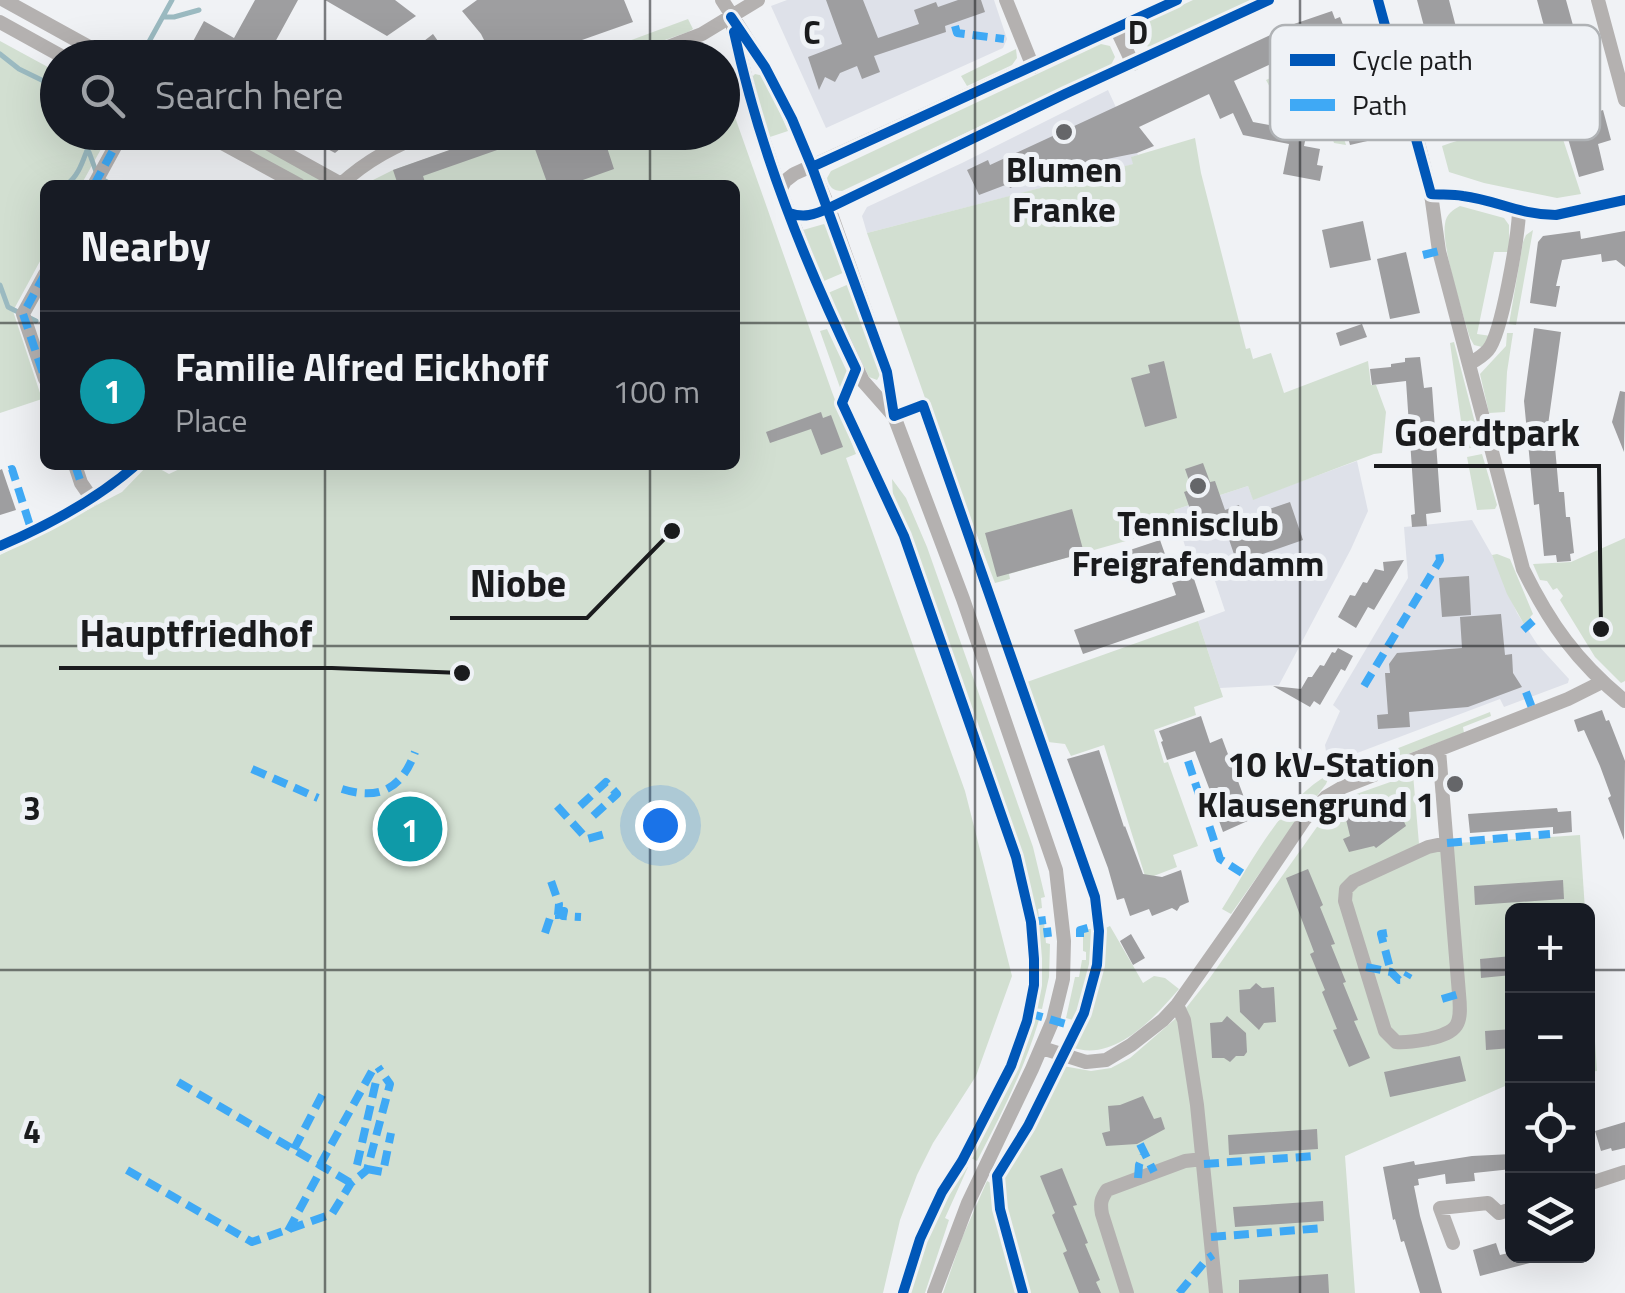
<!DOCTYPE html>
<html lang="en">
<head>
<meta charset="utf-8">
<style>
	:root { --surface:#171b24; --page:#242831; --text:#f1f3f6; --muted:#9ea1a6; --line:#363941; --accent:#d93025 }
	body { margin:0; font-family:"Titillium Web",sans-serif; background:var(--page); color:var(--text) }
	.controls { position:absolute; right:30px; bottom:30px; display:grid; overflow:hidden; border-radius:15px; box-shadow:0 10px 40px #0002 }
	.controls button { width:90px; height:90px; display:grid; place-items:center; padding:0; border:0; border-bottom:2px solid var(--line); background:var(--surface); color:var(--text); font:50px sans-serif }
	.you { position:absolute; left:660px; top:825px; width:35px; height:35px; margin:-25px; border:8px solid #fff; border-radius:50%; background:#1a73e8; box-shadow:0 0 0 15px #1a73e833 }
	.badge { display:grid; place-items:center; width:65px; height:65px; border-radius:50%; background:var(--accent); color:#fff; font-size:32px; font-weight:700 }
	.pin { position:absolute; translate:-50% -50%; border:5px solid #fff; box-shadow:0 2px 10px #0006 }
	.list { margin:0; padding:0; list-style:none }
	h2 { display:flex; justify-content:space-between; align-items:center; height:130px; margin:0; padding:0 40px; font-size:42px }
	h2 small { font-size:32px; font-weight:400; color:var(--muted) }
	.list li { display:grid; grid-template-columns:65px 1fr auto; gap:30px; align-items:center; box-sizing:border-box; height:160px; padding:0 40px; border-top:2px solid var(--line) }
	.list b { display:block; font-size:38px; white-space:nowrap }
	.list p { margin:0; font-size:32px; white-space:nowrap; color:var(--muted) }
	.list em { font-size:32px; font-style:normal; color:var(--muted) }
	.icon { flex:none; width:55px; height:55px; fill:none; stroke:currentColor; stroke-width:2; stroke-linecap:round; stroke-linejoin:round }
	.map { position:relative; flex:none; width:1625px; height:1293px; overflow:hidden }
	.search { position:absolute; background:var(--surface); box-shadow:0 10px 40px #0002; left:40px; top:40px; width:700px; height:110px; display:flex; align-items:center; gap:25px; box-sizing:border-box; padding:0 35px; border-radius:55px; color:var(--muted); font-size:38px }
	.panel { position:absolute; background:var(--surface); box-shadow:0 10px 40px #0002; left:40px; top:180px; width:700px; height:290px; border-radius:15px }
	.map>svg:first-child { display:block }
	.built { fill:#dee1e9 }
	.green { fill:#d2dfd1 }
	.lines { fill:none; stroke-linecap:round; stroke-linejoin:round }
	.stream { stroke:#9bbac1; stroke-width:5 }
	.building { fill:#9e9ea0 }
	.street { stroke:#b4b1b0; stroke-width:14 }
	.quiet { stroke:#3fa9f5; stroke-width:8; stroke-dasharray:15 8; stroke-linecap:butt }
	.cycleway-casing { stroke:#eff2f6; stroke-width:16 }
	.cycleway { stroke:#0057b8; stroke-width:10 }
	.grid { fill:none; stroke:#1a1b1d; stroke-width:2.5; stroke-opacity:0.55 }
	.poi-dot { fill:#656669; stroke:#eff2f6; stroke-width:4 }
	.labels { text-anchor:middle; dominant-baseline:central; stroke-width:10; stroke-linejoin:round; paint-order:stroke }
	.poi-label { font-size:35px; font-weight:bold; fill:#1a1b1d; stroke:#eff2f6 }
	.key { fill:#eff2f6; stroke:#afb2b5; stroke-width:2.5 }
	.key-label { font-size:28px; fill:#1a1b1d }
	.grid-label { font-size:32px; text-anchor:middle; font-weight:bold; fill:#1a1b1d; stroke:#eff2f6; stroke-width:10; stroke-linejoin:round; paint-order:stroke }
	.leader { fill:none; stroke:#1a1b1d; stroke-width:4 }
	.callout-dot { fill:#1a1b1d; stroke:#eff2f6; stroke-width:4 }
	.callout-label { font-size:38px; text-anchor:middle; font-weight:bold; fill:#1a1b1d; stroke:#eff2f6; stroke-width:10; stroke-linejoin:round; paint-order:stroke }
</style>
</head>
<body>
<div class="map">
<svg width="1625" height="1293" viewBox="0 0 1625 1293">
	<rect width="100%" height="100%" fill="#f0f2f5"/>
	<!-- built -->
	<path class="built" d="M787 0H994L1007 39 1003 48 826 128 771 6Z
		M1108 90 1138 155 1132 157 1134 164 867 233 862 216 867 207 962 163Z
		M1357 461 1368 511 1351 549 1279 685 1220 688 1198 621 1225 611 1209 563 1192 569 1174 510 1248 486 1253 499Z
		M1472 520 1492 555 1517 613 1537 644 1569 679 1568 683 1504 707 1500 699 1328 764 1325 745 1340 711 1333 705 1408 578 1404 527Z"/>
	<!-- green -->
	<path class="green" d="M1193 0H1251L1150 47 1139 44 1135 36 1140 25Z
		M688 19 693 29 688 32 616 57 583 58Z
		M0 41 57 72 58 132 110 133 81 185H45V252L13 311 42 399 0 413Z
		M1101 44 1110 46 1115 57 1111 65 842 191C833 191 829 187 827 178L831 171Z
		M1016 49 1017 58 1012 65 967 86 961 76Z
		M1318 56 1346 145 1334 143 1320 100 1272 91 1266 80Z
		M755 74 764 76 788 131 770 137 752 82V77Z
		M723 83 832 392 856 454 846 458 965 791 1012 976 976 1076 933 1143 917 1175 900 1220 883 1293H0V555L122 492 148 465H153L169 474 188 465H735V185H363L393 170 500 133 722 132Z
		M1558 124 1581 194 1557 198 1484 183 1449 172 1442 146C1466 137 1491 133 1517 129 1531 128 1544 128 1558 124Z
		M212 133H237L319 177 326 185H308Z
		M1195 138 1201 173 1246 349 1250 348 1253 359 1271 353 1284 393 1368 361 1371 385H1376L1386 412 1382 453 1374 454 1253 500 1248 486 1174 510 1179 526 1009 574 1010 579 995 583 937 432 867 233 1133 164 1131 157Z
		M1460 206 1504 218 1509 225V252H1494L1477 334 1491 336 1482 347 1474 345 1470 338C1463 314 1441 245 1445 224 1446 214 1453 210 1460 206Z
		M824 224 827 226 845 272 824 281 803 230Z
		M1533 230 1516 325 1509 324 1523 242 1526 235Z
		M849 284 881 373 877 380 869 377 828 293Z
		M827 329 850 378 843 396 820 331Z
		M1507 333H1513L1507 372 1505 412 1489 413 1480 374 1506 346Z
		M1454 342 1481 446 1465 449 1450 343Z
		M1482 454 1497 505 1495 509 1477 510 1467 457Z
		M892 479 906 498 927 547 1033 847 1045 897 1041 898 1042 908 1038 909 1039 918 1033 919 1021 855 931 602 915 550 893 497Z
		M1625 538V681L1621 683 1595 657 1560 600 1563 596 1557 588 1553 590 1547 581 1540 580 1533 564 1571 562Z
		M1497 554 1510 559 1533 614 1530 617 1532 620 1525 626 1507 594 1492 555Z
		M1198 621 1223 697 1194 707 1196 715 1154 730 1164 763 1168 762 1198 846 1173 855 1177 867 1146 879 1104 745 1071 756 1065 744 1048 742 1027 682Z
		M1490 712 1491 716 1463 727 1464 733 1357 773 1345 769Z
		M1330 774 1326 784 1271 857 1231 914 1222 909C1250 865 1283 798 1330 774Z
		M1413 774 1419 844 1457 843 1580 835 1585 910 1512 911V1083L1345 1156 1355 1293H943L962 1238 987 1181 991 1183 994 1195 1063 1066 1091 1071 1111 1068 1130 1058 1182 1013 1209 979 1329 810 1345 798Z
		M1044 922 1046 943 1050 944 1049 977 1042 1009 1034 1008 1040 965 1035 924Z
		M1110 926 1143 983 1154 976 1165 978 1179 989C1153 1019 1114 1063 1071 1047 1087 1011 1099 971 1099 931Z
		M1096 928C1097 959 1093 996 1073 1020L1066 1018 1075 977H1079L1082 960H1086V952L1083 951V930Z
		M1588 938 1597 1071 1588 1072Z
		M1032 1018 1039 1020C1024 1070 1001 1115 977 1161L971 1158 1016 1065Z
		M966 1166 968 1167 945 1218 949 1220 925 1293H906L933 1216Z"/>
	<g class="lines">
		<!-- stream -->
		<path class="stream" d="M163 17H174L199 10
			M0 54 19 69 58 88
			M140 58 172 0
			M89 152 98 177 107 182
			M66 185C84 172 84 149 96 132
			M0 285 8 307 36 321"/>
	</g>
	<!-- building -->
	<path class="building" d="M255 0H298L274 44 298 58H184L204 21 234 38Z
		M325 0H395L416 16 387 36Z
		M477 0H624L633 22 531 58H493L481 34 462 11Z
		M826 0H863L878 38 919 24 914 10 936 2 938 7 958 0H981L985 12 945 26 946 32 874 56 880 72 862 79 857 66 840 73 835 82 825 77 819 90 808 57 842 44Z
		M1417 0H1449L1477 108 1525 96 1529 108 1451 128Z
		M1537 0H1566L1597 112 1603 110 1611 140 1598 144 1604 170 1579 177 1563 121 1559 122 1555 107 1565 104Z
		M1332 11 1335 19 1340 17 1358 64 1356 65 1376 139 1350 145 1323 40 1234 81 1253 122 1307 132 1304 146 1320 149 1317 165 1323 166 1320 181 1283 174 1289 144 1243 135 1233 113 1220 119 1209 94 1139 127 1154 146 1137 153 1062 168 1037 179 1036 177 1010 188 1008 184 979 195 967 170 988 160 990 165 1294 24Z
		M433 34 450 58H402Z
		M326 132H360L335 153 320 145Z
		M500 132H546L552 148 594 132H602L614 169 580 181 582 185H548L531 138 423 176 426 185H398L393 170Z
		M1363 221 1371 260 1330 268 1322 230Z
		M1580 231 1581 239 1625 231V267L1616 260 1602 262 1601 254 1562 260 1556 286H1560L1556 307 1530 303 1538 242 1543 236Z
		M1406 252 1420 313 1390 319 1377 259Z
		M1362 324 1367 337 1340 346 1336 333Z
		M1534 328 1561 332 1548 425 1553 424 1559 492H1564L1566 517H1570L1574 553 1570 554 1571 561 1557 562 1556 555 1544 556 1539 504 1534 505 1524 401Z
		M1420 357 1424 388 1432 387 1441 512 1426 514 1427 526 1412 527 1411 515 1415 514 1406 381 1372 385 1370 369 1391 367V364L1405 362V358Z
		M1164 361 1177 418 1145 427 1131 378 1150 373 1148 365Z
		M1620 391 1625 392 1624 452 1612 422Z
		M821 412 823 418 831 415 843 447 821 455 811 429 770 443 766 432Z
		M1203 463 1210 482 1215 481 1225 510 1239 505 1243 518 1290 502 1303 540 1237 563 1224 525 1188 538 1183 524 1194 520 1184 492 1192 489 1185 469Z
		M2 469 16 510 0 515V470Z
		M1072 509 1084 553 997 577 985 533Z
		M1160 540 1166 557 1130 570 1124 552Z
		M1404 560 1374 610 1368 607 1356 628 1338 617 1350 595 1355 596 1363 582 1367 583 1375 569 1384 571 1383 562Z
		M1193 576 1205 612 1083 654 1074 630 1176 595 1172 583Z
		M1469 576 1471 615 1442 617 1439 578Z
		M1501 614 1505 655 1512 654 1513 673 1522 687 1468 707 1409 712 1410 727 1378 729 1377 715 1388 714 1385 673H1390L1389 664 1397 653 1462 648 1460 617Z
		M1338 648 1353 656 1345 671 1341 669 1320 705 1314 701 1310 707 1273 686 1301 689 1308 677H1312L1320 665 1324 666 1332 652 1335 653Z
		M1602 710 1606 721 1609 720 1625 761 1624 840 1608 798 1611 796 1600 766 1584 730 1578 732 1574 720Z
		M1201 716 1210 743 1222 738 1252 819 1223 832 1218 818 1220 817 1195 751 1167 760 1161 742 1163 741 1159 731Z
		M1099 750 1124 827 1125 826 1143 874 1162 877 1181 870 1189 902 1180 906 1177 911 1172 908 1152 916 1149 909 1130 916 1124 898 1117 900 1108 868 1067 759Z
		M1379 796 1393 816 1400 813 1406 826 1376 848 1374 846 1349 852 1343 839 1350 836 1344 811 1356 809Z
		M1557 808 1558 812 1571 811 1572 832 1553 834V827L1470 833 1468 814Z
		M1308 869 1323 905 1320 907 1335 944 1331 945 1346 982 1343 983 1358 1020 1354 1021 1370 1058 1349 1067 1333 1030 1337 1029 1322 992 1325 990 1310 954 1314 952 1286 878Z
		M1563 880 1564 899 1475 905 1474 886Z
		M1131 934 1145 958 1133 965 1120 941Z
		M1512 956V975L1481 978 1480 959Z
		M1256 983 1262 988 1274 987 1276 1022 1264 1023 1259 1030 1240 1012 1239 990 1250 989Z
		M1227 1016 1246 1033 1247 1052 1244 1056H1236L1230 1062 1224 1058H1212L1210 1023 1222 1022Z
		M1512 1029V1048L1486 1050 1485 1031Z
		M1460 1056 1466 1081 1390 1097 1384 1072Z
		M1143 1096 1154 1119 1161 1117 1165 1129 1137 1144 1106 1146 1102 1133 1110 1131 1108 1106 1120 1105Z
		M1625 1122V1148L1612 1151 1611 1148 1601 1151 1595 1131Z
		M1317 1129 1318 1149 1229 1155 1228 1135Z
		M1512 1154V1169L1474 1173 1475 1181 1446 1184 1445 1174 1418 1179 1419 1185 1414 1186 1420 1216 1442 1293H1420L1404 1241 1401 1242 1395 1219 1393 1220 1383 1167 1414 1161 1415 1165 1472 1156Z
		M1062 1168 1077 1205 1073 1206 1088 1243 1085 1244 1100 1280 1096 1282 1101 1293H1079L1063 1253 1067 1251 1052 1215 1055 1213 1040 1176Z
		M1323 1201 1324 1221 1235 1227 1233 1207Z
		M1496 1243 1500 1255 1512 1252V1256H1541V1260L1480 1276 1473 1250Z
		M1328 1274 1329 1293H1239V1280Z"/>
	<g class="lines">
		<!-- street -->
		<path class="street" d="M4 0 109 58
			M722 0 765 67 792 119 829 208 887 372 894 416 963 599 1056 870 1064 941 1063 979 1053 1020 1032 1069 968 1203 934 1293
			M1006 0 1033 67
			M1378 0 1420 150 1431 194 1439 251 1523 569C1550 624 1577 662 1625 701
			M1598 0 1625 100
			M0 22 65 58
			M733 28 754 111 780 190 820 291 863 381 893 415
			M1116 28 1133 64
			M639 58 702 34 758 0
			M202 132 299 185
			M247 132 341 184
			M94 185 123 132
			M340 185C367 160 396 145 430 132
			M780 190 785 181 794 174 1177 0
			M1431 194C1441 195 1452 194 1463 196 1496 200 1520 215 1556 215L1625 200
			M789 213C804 218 814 215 829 208L1065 94 1269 0
			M45 274 23 314 45 379
			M1469 364C1476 360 1483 356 1488 350 1502 334 1518 236 1519 212
			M75 465 81 483 92 499
			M0 546C49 525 96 500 136 465
			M1439 750 1459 994C1462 1025 1459 1032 1428 1039 1417 1041 1407 1043 1396 1042L1385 1031 1345 901 1346 889 1354 881 1428 847 1447 843
			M1177 1005 1184 1020 1197 1105 1216 1293
			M1042 1048 1086 1062 1106 1060 1131 1045 1163 1020 1177 1005 1234 924 1304 820 1326 797 1343 787 1568 699 1602 682
			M1588 1184 1625 1172
			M1453 1243 1440 1208 1488 1203 1499 1213 1512 1209
			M1127 1293 1102 1214C1100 1203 1101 1199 1107 1190L1185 1161 1203 1159"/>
		<!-- quiet -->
		<path class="quiet" d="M955 26 957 33 1004 39
			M670 47 673 56
			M475 136 484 132
			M94 185 123 132
			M1423 255 1439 251
			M45 274 23 314 45 379
			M75 465 81 483
			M361 465 362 467
			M9 470 12 469 32 532
			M1523 630 1533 621
			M1364 686 1440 560 1439 552
			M1526 692 1534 713
			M1188 761 1220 859 1242 873
			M252 769 318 798
			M342 789C380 801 402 788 415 752
			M557 806 587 839 605 834
			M580 806 606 782 617 794 591 818
			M1447 843 1550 834
			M558 910 564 911 563 916 581 917
			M1031 922 1046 920 1048 937
			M545 933 551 915H558L559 904 551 881
			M1387 933 1381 934 1391 972
			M1080 937V930L1098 925
			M1366 967 1391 972 1399 980H1405L1409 973
			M1442 999 1459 994
			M1028 1013 1076 1027
			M178 1082 351 1183
			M1140 1144 1154 1172
			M294 1149 323 1093
			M1204 1164 1315 1156
			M320 1165 372 1071 378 1067
			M357 1165 377 1077
			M367 1169 383 1172 391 1133
			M127 1170 252 1242 332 1214 351 1183 367 1170 390 1084 378 1067
			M1138 1178 1139 1165 1144 1154
			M288 1231 323 1166
			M1211 1237 1323 1228
			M1179 1293 1207 1259 1213 1255"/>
		<!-- cycleway casing -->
		<g class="cycleway-casing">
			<path id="cycleway" d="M1378 0 1431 194C1441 195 1452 194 1463 196 1496 200 1520 215 1556 215L1625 200
				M731 17 765 67 792 119 812 167 887 372 894 416 923 405 1095 897 1099 931 1097 965 1084 1013 1028 1126 997 1176 1000 1209 1023 1293
				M734 32C759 149 804 261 856 369L842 403 904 536 1016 857 1031 922 1034 959V985L1027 1021 1011 1066 962 1161 942 1192 920 1239 903 1293
				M812 167 1177 0
				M789 213C804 218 814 215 829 208L1065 94 1269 0
				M0 546C49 525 96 500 136 465"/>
		</g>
		<!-- cycleway -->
		<use href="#cycleway" class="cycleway"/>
	</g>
	<!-- grid -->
	<path class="grid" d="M325 0V58M650 0V58M975 0V1293M1300 0V1293M325 132V185M650 132V185M0 323H45M735 323H1625M325 465V1293M650 465V1293M0 646H1625M0 970H1512M1588 970H1625"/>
	<!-- markers -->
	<g class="poi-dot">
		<circle cx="1064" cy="132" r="10"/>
		<circle cx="1198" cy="486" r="10"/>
		<circle cx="1455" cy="784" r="10"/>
	</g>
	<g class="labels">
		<!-- poi labels -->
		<g class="poi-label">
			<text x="1064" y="169">Blumen<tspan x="1064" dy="40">Franke</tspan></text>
			<text x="1198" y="523">Tennisclub<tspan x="1198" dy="40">Freigrafendamm</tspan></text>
			<text x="1435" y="764" text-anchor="end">10 kV-Station<tspan x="1435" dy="40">Klausengrund 1</tspan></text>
		</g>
	</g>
	<!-- legend -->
	<rect x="1270" y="25" width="330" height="115" rx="15" class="key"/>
	<rect x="1290" y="54" width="45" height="12" fill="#0057b8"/>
	<rect x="1290" y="99" width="45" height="12" fill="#3fa9f5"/>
	<g class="key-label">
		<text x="1352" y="70">Cycle path</text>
		<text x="1352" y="115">Path</text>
	</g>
	<g class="grid-label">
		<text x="812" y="44">C</text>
		<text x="1138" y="44">D</text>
		<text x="32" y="820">3</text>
		<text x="32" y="1143">4</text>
	</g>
	<!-- callouts -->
	<path class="leader" d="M1601 629L1599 466H1374M672 531L587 618H450M462 673L332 668H59"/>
	<g class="callout-dot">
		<circle cx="1601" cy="629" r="10"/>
		<circle cx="672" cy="531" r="10"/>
		<circle cx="462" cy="673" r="10"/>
	</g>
	<g class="callout-label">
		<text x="1487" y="446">Goerdtpark</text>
		<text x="518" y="597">Niobe</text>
		<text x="196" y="647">Hauptfriedhof</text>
	</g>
</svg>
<div class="controls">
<button>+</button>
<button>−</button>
<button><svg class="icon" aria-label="locate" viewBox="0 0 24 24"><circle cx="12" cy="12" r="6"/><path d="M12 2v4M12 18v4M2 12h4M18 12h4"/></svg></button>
<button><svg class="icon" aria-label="layers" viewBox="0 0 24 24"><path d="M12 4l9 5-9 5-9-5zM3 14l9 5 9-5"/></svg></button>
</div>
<div class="you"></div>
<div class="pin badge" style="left:410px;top:829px;background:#0f9aa8">1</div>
<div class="search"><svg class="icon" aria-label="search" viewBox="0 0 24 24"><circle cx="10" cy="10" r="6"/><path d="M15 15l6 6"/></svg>Search here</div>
<section class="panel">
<h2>Nearby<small></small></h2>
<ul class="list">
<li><span class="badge" style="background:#0f9aa8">1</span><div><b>Familie Alfred Eickhoff</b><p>Place</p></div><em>100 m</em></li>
</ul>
</section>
</div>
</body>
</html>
